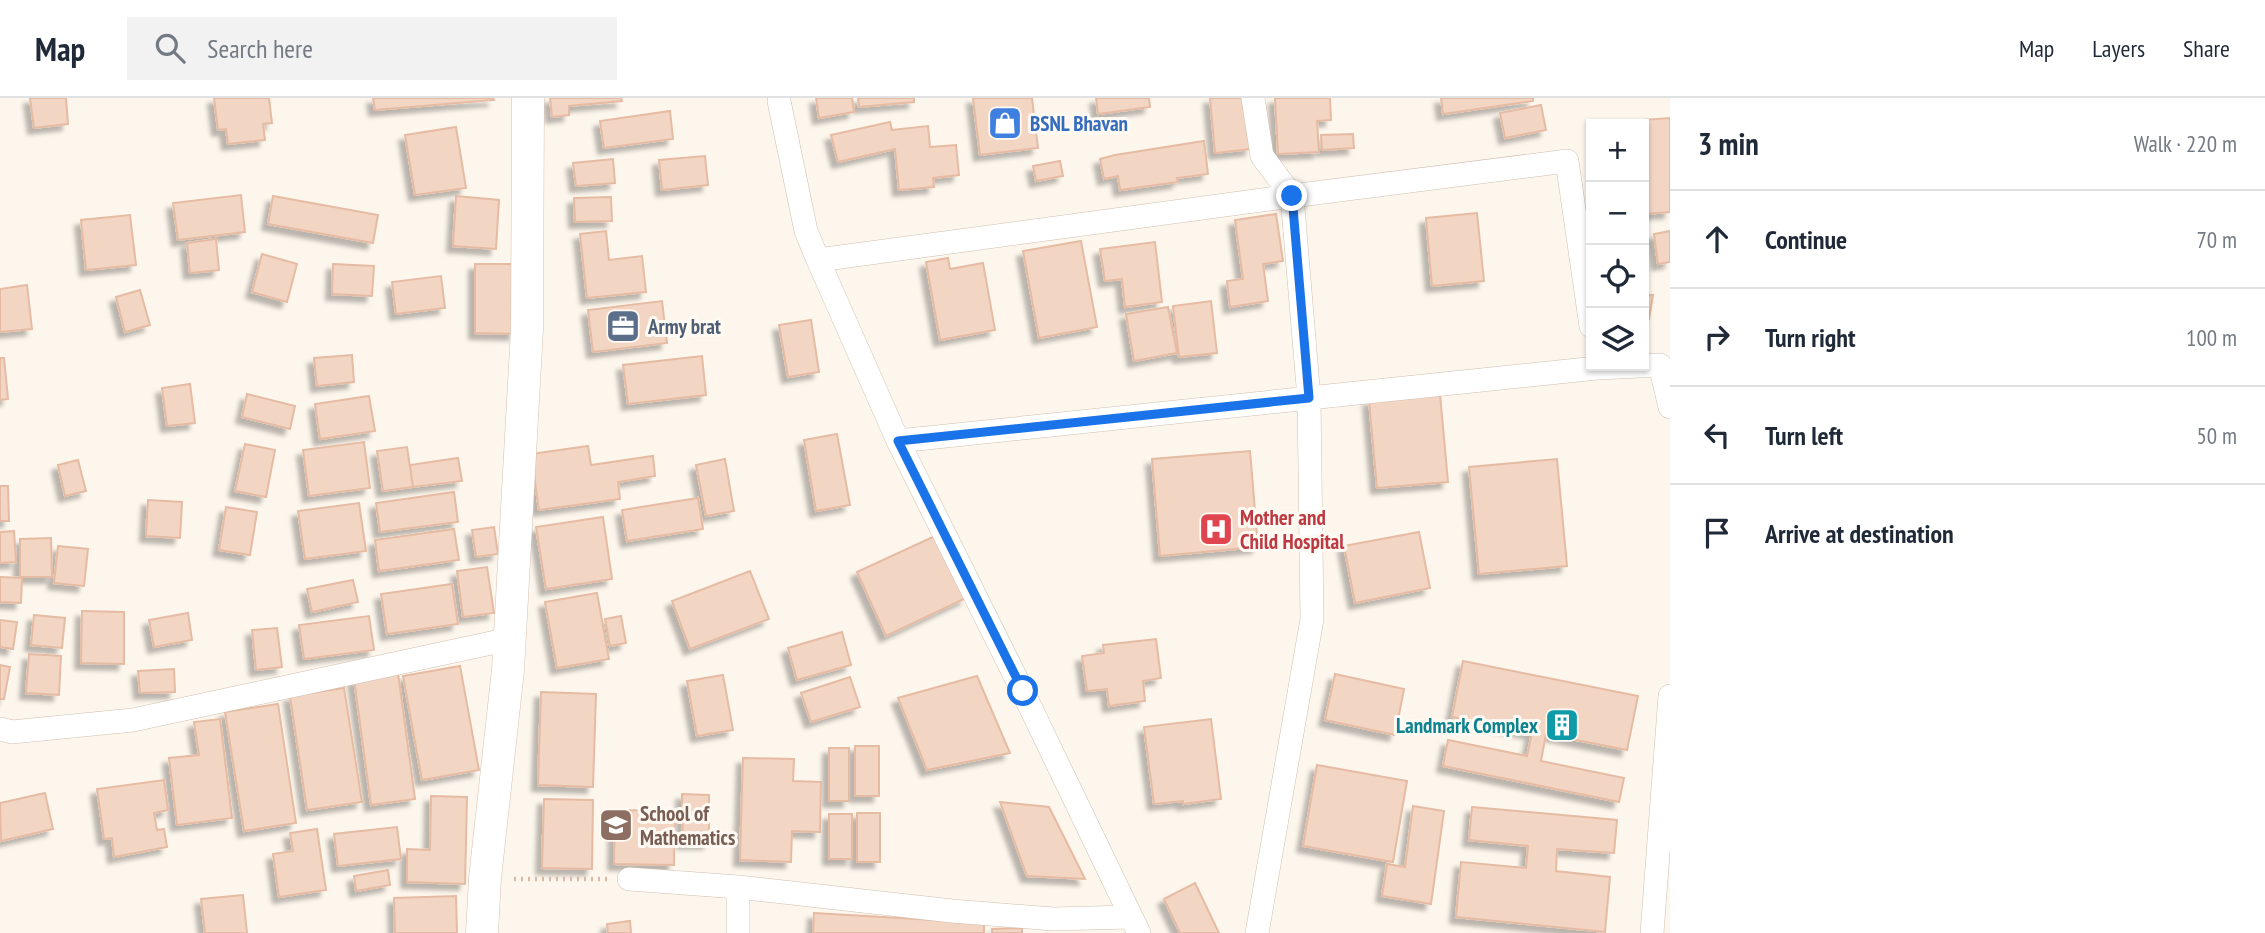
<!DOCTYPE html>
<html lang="en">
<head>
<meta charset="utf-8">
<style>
	:root { --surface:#fff; --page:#f2f2f3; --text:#1f2937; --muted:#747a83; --line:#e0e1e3 }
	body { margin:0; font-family:"PT Sans Narrow",sans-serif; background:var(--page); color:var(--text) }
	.controls { position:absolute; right:21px; top:21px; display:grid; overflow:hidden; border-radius:0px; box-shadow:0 2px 5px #0004 }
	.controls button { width:63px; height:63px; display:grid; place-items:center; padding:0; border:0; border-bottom:2px solid var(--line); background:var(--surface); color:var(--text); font:35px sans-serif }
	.stop { position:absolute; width:21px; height:21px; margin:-16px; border:5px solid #1a73e8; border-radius:50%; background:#fff }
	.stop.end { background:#1a73e8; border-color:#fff; box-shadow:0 2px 7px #0008 }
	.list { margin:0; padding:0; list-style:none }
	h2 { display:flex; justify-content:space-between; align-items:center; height:91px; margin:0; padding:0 28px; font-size:30px }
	h2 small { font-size:23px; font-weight:400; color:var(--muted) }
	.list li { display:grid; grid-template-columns:46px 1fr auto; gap:21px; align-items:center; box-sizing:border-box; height:98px; padding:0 28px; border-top:2px solid var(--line) }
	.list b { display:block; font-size:26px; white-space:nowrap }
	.list em { font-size:23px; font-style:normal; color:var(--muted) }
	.icon { flex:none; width:38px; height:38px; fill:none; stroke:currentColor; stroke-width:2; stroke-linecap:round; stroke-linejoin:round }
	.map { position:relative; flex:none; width:1670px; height:835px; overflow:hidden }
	header { display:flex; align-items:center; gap:42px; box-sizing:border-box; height:98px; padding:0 35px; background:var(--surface); border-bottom:2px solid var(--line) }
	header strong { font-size:33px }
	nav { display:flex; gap:38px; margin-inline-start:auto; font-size:24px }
	.search { width:490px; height:63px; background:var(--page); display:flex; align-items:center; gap:18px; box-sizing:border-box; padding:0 24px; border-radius:0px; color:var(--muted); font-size:26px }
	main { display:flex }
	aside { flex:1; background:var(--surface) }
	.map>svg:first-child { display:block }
	.building { fill:#f3d5c3; stroke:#e6bba3; stroke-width:2; filter:url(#shadow) }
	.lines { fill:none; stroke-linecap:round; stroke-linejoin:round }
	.minor-casing { stroke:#d1beb0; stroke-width:24 }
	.secondary-casing { stroke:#d6c0b0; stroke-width:33 }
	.path { stroke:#d9b8a5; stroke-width:4.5; stroke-dasharray:2 5; stroke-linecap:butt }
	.minor { stroke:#fff; stroke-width:23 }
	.secondary { stroke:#fff; stroke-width:32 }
	.route { stroke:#1a73e8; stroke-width:9 }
	.labels { text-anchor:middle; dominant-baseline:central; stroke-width:6; stroke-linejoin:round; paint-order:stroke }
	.shop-label { font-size:21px; font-weight:bold; fill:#366cbe; stroke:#fffaf3; text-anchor:start }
	.service-label { font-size:21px; font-weight:bold; fill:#4e5e75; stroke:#fffaf3; text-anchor:start }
	.health-label { font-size:21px; font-weight:bold; fill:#be3a42; stroke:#fffaf3; text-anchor:start }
	.culture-label { font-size:21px; font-weight:bold; fill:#0d838f; stroke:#fffaf3; text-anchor:end }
	.education-label { font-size:21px; font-weight:bold; fill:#785e54; stroke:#fffaf3; text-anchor:start }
</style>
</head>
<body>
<header>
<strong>Map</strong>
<div class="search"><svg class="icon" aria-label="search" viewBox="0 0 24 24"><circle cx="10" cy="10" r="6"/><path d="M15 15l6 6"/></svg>Search here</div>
<nav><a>Map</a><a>Layers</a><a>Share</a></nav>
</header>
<main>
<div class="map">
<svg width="1670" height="835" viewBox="0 0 1670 835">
	<defs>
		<filter id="shadow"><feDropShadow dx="-6" dy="6" stdDeviation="2" flood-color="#0004"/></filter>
	</defs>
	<rect width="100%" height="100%" fill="#fdf6ec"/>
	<!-- building -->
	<path class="building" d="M30 0H66L68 26 34 30Z
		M214 0H269L272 25 263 26 265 42 228 46 226 31 218 32Z
		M373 0H493L494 2 375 12Z
		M550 0H621L622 3 569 8V17L552 19Z
		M816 0H852L854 14 819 20Z
		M858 0H914V4L859 9Z
		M973 0H1032L1038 50 980 57Z
		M1096 0H1149L1150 9 1098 16Z
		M1210 0H1245L1251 51 1215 55Z
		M1275 0H1330L1331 22 1317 23 1319 54 1278 56Z
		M1441 0H1533V3L1443 16Z
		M1541 7 1546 32 1505 40 1500 15Z
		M670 13 673 41 604 50 600 23Z
		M1670 20V114L1644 116V26L1600 25Z
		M890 24 892 32 928 28 930 49 956 47 959 77 933 80 934 89 899 92 895 51 838 64 831 37Z
		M456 29 466 90 415 97 405 37Z
		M1353 36 1354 50 1322 52 1321 37Z
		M1204 43 1208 76 1177 80 1178 84 1120 92 1118 78 1104 81 1100 61 1115 57Z
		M705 58 708 87 662 92 659 62Z
		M613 61 615 85 576 88 573 65Z
		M1060 63 1063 78 1036 83 1033 68Z
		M241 97 245 134 178 142 173 105Z
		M273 98 378 117 373 145 268 126Z
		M456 98 499 102 496 151 453 148Z
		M611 99 612 123 575 124 574 100Z
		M1477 115 1484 183 1432 188 1426 120Z
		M1276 116 1283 163 1263 166 1268 203 1230 209 1227 183 1243 181 1235 122Z
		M130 117 136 167 86 172 81 122Z
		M606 133 609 162 642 158 646 194 587 200 580 136Z
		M1670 133V164L1658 166 1654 136Z
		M216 141 219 172 190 175 187 145Z
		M1081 143 1097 229 1039 240 1023 153Z
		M1155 144 1162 204 1125 209 1122 181 1105 183 1100 151Z
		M262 156 297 166 287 204 252 194Z
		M948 160 950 171 983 165 995 232 940 242 926 164Z
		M333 166 374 168 372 198 332 196Z
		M475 166H515V236L475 235Z
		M441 178 445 210 396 216 392 184Z
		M27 187 32 231 0 234V191Z
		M140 192 150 227 125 234 116 199Z
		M1653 197 1649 221 1644 229V198Z
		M662 203 667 245 593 254 588 212Z
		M1211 203 1217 255 1179 259 1173 208Z
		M1168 209 1177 255 1134 263 1126 216Z
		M811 222 819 274 788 279 779 227Z
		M352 257 354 284 317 288 314 260Z
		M702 258 706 297 628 306 623 267Z
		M0 260H4L8 301 0 302Z
		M190 286 195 325 167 328 162 290Z
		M247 296 295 308 290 331 242 319Z
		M1440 296 1448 384 1377 390 1369 302Z
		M369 298 375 333 320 341 315 306Z
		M837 336 850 407 816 413 804 342Z
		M364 344 370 390 309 398 303 352Z
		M245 346 275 352 266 399 235 393Z
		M588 348 591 367 653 358 655 378 618 384 620 401 539 412 531 356Z
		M407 349 413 389 383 393 377 353Z
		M1250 353 1258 449 1160 458 1152 361Z
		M458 360 462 383 413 389 410 367Z
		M725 361 734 413 706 418 696 367Z
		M1557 361 1567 468 1479 476 1469 369Z
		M78 362 86 393 65 398 58 367Z
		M0 388H8L9 423H0Z
		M454 394 458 424 380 434 376 405Z
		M698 400 703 431 627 443 622 412Z
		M148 402 182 404 180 440 146 438Z
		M359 405 366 453 305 461 298 413Z
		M226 409 257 414 250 457 219 452Z
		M603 419 612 481 546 491 536 429Z
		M494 429 498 456 476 459 472 432Z
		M454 431 459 462 379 473 375 442Z
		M14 433 16 464 0 465V434Z
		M1419 434 1430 490 1355 505 1344 448Z
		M937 437 966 500 886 538 857 474Z
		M51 440 52 479H20V441Z
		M58 448 88 451 84 488 54 485Z
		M487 469 494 515 463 519 457 473Z
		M750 473 769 521 690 551 672 503Z
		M0 479 22 480 21 505 0 504Z
		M353 482 358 504 312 514 307 491Z
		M452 486 458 526 387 536 381 496Z
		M597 495 609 561 557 570 545 504Z
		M82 513 124 514V566L81 565Z
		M188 515 192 542 154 549 149 522Z
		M34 517 65 520 62 550 31 547Z
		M369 518 374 552 304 561 299 527Z
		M621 518 626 545 610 548 605 521Z
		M0 522 17 524 13 551 0 549Z
		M277 530 282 569 256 572 252 532Z
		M842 534 851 567 797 582 788 550Z
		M1156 541 1161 580 1143 583 1145 603 1109 608 1107 591 1087 593 1082 558 1104 555 1103 547Z
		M29 556 61 558 59 597 26 595Z
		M1463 563 1638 598 1627 652 1546 636 1541 663 1624 680 1619 704 1443 668 1448 642 1527 658 1532 635 1452 619Z
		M0 567 10 569 4 601H0Z
		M460 568 479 672 422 682 403 578Z
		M174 571 175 594 140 595 138 573Z
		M398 575 415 701 371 707 354 581Z
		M1335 576 1404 591 1395 637 1325 622Z
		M723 577 733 632 697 638 687 583Z
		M977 578 1010 655 927 672 898 600Z
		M850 579 860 609 811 624 801 595Z
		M344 590 362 704 307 712 290 598Z
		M541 594 596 596 593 689 538 687Z
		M278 606 296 725 244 733 225 614Z
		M220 621 232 720 177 727 169 660 199 657 194 624Z
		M1211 621 1221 701 1183 706V703L1154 706 1144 629Z
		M855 648H879V698H855Z
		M829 650H849V703H829Z
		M743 660 794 661 793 683 821 684 820 734 792 733 791 764 740 762Z
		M1317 667 1407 683 1393 764 1303 748Z
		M164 682 168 712 154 715 157 732 164 731 167 749 114 759 112 740 104 741 97 691Z
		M45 695 53 731 1 743 0 705Z
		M682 696 709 697V745H683Z
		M431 698 467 699 465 786 407 784V751L430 752Z
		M544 701 593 702 592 771 542 770Z
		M1000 704 1049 709 1085 781 1027 778Z
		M1413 708 1444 713 1431 806 1382 798 1387 766 1405 769Z
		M1472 709 1617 722 1614 755 1557 751 1556 773 1610 779 1605 834 1456 819 1461 764 1526 770 1528 748 1469 742Z
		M615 712 675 713 674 767 614 766Z
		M857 715H880V764H857Z
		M829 716H852V761H829Z
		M397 729 401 761 338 768 334 736Z
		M317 731 326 792 279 799 273 756 293 753 290 735Z
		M388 772 390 787 356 793 354 778Z
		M1195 785 1219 835H1180L1164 801Z
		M243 797 247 835H205L201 801Z
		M456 798 457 835H395L394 800Z
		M814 815 984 825V835H813Z
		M630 823 631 835H608L607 826Z
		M1022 830V835H992V831Z"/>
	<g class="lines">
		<!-- minor casing -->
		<g class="minor-casing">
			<path id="minor" d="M1253 0 1262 58 1292 98 1309 300 1312 521 1257 835
				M779 3 806 133 818 162 898 343 1023 594 1139 835
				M818 162 1292 98 1567 63 1591 228
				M898 343 1597 270 1660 267 1670 309
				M0 631 12 634 133 622 510 541
				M629 781 738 789V835
				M738 789 952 813 1053 821 1131 819
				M1652 835 1670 598"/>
		</g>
		<!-- secondary casing -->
		<g class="secondary-casing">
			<path id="secondary" d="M482 835 485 780 508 572 527 231 528 0"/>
		</g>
		<!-- path -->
		<path class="path" d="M514 781H607"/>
		<!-- minor -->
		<use href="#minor" class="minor"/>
		<!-- secondary -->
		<use href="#secondary" class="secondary"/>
	</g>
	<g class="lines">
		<!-- route -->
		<path class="route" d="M1023 593 898 343 1309 300 1292 98"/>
	</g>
	<!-- icons -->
	<defs>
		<g id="shop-square" transform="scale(1.75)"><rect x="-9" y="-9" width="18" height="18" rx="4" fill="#3f7fe0" stroke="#fffaf3"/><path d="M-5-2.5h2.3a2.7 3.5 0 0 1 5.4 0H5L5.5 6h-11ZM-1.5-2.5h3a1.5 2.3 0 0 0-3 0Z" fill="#fff"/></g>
		<g id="office-square" transform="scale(1.75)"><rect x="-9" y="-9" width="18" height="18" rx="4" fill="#5c6f8a" stroke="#fffaf3"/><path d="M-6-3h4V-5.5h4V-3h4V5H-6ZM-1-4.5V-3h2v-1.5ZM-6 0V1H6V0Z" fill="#fff"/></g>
		<g id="hospital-square" transform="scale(1.75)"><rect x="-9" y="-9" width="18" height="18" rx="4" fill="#e0444e" stroke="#fffaf3"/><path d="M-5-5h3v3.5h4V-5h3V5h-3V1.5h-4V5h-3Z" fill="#fff"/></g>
		<g id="building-square" transform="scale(1.75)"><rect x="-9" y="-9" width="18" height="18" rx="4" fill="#0f9aa8" stroke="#fffaf3"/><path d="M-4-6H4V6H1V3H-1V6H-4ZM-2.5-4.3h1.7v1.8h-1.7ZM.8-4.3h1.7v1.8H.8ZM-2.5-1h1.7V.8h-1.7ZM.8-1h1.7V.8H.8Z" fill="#fff"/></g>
		<g id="school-square" transform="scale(1.75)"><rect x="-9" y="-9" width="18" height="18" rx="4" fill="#8d6e63" stroke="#fffaf3"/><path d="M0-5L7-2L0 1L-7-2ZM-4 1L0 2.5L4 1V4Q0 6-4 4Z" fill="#fff"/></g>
	</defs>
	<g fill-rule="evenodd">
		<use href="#shop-square" x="1005" y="25"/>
		<use href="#office-square" x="623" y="228"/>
		<use href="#hospital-square" x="1216" y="431"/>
		<use href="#building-square" x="1562" y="627"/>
		<use href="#school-square" x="616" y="727"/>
	</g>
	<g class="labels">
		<!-- shop labels -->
		<g class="shop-label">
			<text x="1030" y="25">BSNL Bhavan</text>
		</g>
		<!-- service labels -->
		<g class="service-label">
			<text x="648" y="228">Army brat</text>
		</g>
		<!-- health labels -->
		<g class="health-label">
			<text x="1240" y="419">Mother and<tspan x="1240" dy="24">Child Hospital</tspan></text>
		</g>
		<!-- culture labels -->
		<g class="culture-label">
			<text x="1538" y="627">Landmark Complex</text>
		</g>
		<!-- education labels -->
		<g class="education-label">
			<text x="640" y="715">School of<tspan x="640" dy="24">Mathematics</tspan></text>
		</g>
	</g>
</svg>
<div class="controls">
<button>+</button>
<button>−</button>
<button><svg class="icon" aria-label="locate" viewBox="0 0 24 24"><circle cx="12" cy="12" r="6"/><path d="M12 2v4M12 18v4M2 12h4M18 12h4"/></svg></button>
<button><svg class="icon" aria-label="layers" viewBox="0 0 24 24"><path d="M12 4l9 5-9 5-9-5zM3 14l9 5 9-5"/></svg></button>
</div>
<div class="stop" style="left:1023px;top:593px"></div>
<div class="stop end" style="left:1292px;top:98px"></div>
</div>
<aside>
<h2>3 min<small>Walk · 220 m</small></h2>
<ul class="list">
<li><svg class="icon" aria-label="ahead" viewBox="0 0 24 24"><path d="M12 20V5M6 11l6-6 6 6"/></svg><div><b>Continue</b></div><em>70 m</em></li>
<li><svg class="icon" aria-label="right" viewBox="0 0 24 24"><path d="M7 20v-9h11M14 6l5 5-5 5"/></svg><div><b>Turn right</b></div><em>100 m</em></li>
<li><svg class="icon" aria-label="left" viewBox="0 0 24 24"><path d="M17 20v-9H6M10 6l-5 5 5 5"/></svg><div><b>Turn left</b></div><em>50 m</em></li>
<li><svg class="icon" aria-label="arrive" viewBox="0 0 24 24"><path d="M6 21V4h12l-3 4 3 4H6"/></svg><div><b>Arrive at destination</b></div></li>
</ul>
</aside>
</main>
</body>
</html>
